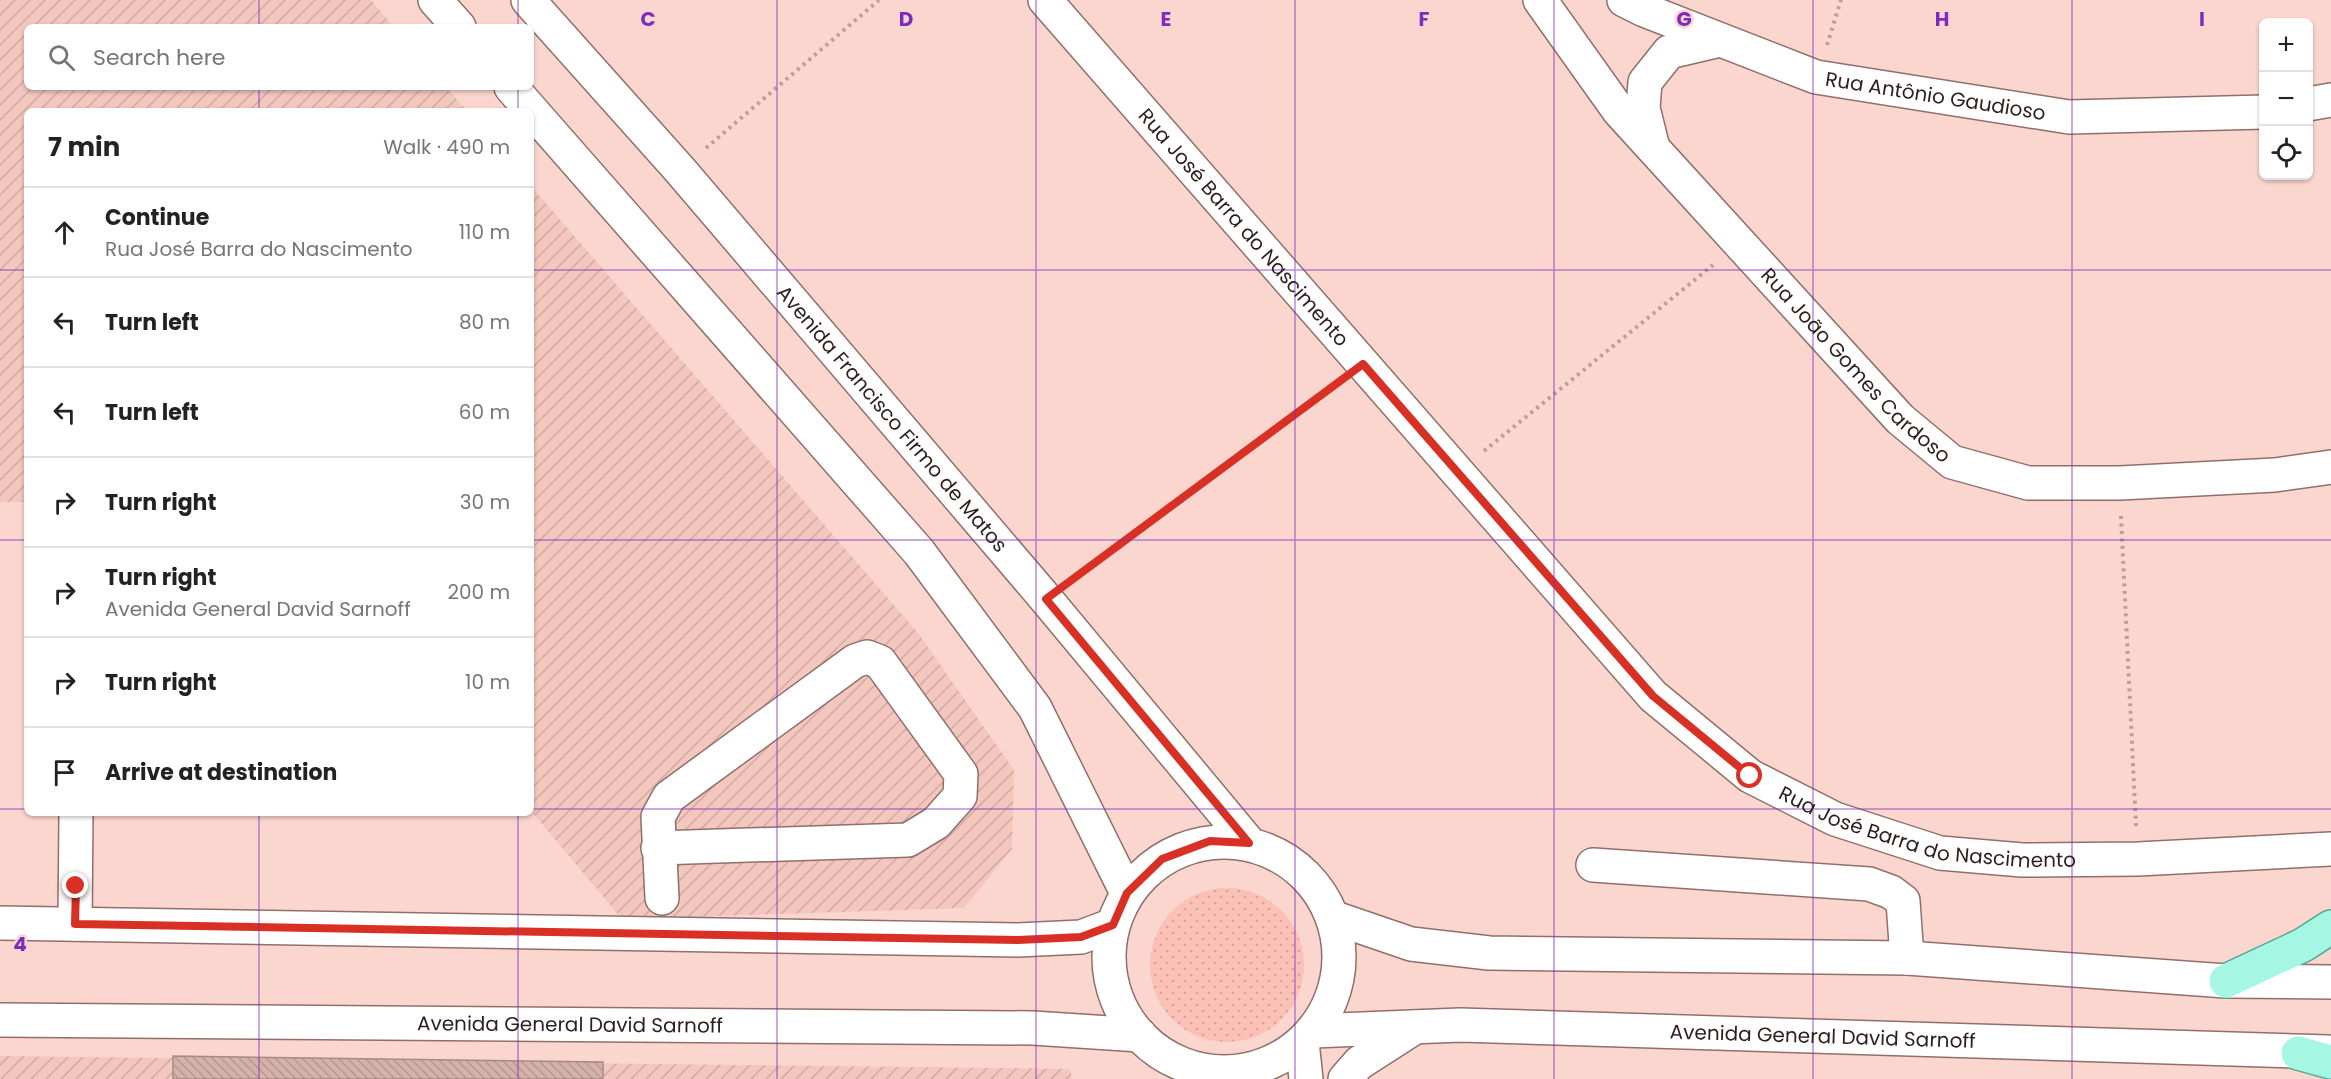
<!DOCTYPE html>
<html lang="en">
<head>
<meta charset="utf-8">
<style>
	:root { --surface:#fff; --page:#f6f6f6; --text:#222; --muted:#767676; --line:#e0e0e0 }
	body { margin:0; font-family:Poppins,sans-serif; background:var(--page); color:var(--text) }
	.controls { position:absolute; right:18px; top:18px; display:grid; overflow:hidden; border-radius:9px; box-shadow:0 2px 4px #0004 }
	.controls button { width:54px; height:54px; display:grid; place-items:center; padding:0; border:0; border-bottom:2px solid var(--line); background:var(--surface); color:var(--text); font:30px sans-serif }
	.stop { position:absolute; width:18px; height:18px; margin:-14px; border:4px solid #d93025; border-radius:50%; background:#fff }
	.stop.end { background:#d93025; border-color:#fff; box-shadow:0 2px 6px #0008 }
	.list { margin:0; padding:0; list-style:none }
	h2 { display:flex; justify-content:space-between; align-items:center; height:78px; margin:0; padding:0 24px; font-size:26px }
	h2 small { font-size:20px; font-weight:400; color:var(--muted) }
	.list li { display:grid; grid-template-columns:39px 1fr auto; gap:18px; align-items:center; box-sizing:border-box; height:90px; padding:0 24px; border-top:2px solid var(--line) }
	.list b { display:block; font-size:22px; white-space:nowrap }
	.list p { margin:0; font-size:20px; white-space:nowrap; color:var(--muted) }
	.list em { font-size:20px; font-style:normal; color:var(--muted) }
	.icon { flex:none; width:33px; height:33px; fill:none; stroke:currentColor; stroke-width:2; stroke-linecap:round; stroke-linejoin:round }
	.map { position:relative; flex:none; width:2331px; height:1079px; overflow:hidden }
	.search { position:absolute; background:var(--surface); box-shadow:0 2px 4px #0004; left:24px; top:24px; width:510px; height:66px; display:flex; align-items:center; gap:15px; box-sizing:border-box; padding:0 21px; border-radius:9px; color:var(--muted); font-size:22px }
	.panel { position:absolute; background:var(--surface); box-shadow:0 2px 4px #0004; left:24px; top:108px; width:510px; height:708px; border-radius:9px }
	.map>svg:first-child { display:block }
	.industrial { fill:url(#industrial-furrows) }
	.grass { fill:url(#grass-dots) }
	.building { fill:url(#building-back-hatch); stroke:#ab8983; stroke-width:1.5 }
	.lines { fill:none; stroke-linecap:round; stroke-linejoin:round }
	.minor-casing { stroke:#906f6a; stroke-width:36 }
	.major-casing { stroke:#54a891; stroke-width:36 }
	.path { stroke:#bc9e99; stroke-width:4; stroke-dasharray:3 4.5; stroke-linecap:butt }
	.minor { stroke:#fff; stroke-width:33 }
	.major { stroke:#a5f7e3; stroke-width:33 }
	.route { stroke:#d93025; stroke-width:8 }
	.grid { fill:none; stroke:#7b2cbf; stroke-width:1.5; stroke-opacity:0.55 }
	.labels { text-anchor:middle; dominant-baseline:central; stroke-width:5; stroke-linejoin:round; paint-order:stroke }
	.street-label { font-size:20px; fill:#2c1f1d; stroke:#fbd6cf }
	.grid-label { font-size:20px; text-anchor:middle; font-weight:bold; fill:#7b2cbf; stroke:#fbd6cf; stroke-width:5; stroke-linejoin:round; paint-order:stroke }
</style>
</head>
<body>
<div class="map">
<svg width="2331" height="1079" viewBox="0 0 2331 1079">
	<defs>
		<pattern id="industrial-furrows" width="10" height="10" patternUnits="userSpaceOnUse" patternTransform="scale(1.5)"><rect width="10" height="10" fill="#f3c6be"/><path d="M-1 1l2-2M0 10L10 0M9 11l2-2" fill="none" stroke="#d0aaa3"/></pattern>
		<pattern id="grass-dots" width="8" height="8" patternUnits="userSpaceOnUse" patternTransform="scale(1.5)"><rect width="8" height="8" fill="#fbc1b7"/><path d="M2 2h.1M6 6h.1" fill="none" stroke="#d7a59d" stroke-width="1.8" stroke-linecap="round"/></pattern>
		<pattern id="building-back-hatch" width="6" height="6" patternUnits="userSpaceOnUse" patternTransform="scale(1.5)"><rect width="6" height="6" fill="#d4b1ab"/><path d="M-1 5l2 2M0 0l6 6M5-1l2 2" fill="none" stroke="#b69893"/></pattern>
	</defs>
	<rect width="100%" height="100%" fill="#fbd6cf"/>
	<!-- industrial -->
	<path class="industrial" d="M0 0H371L394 27H27V87H446L467 111H27V502H0Z
		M531 186 918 633 1014 770 1012 849 964 908 622 919 531 811Z
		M0 1056 1070 1069 1072 1079H0Z"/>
	<!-- grass -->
	<path class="grass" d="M1150 965a77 77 0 1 1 154 0a77 77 0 1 1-154 0Z"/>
	<!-- building -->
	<path class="building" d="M173 1056 603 1062V1079H173Z"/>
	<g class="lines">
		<!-- minor casing -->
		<g class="minor-casing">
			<g id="minor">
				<path d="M435 0 459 27"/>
				<path id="s1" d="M528 0 680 170 1046 599 1249 843"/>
				<path id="s2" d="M1045 0 1653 696 1750 776 1835 819 1940 853 2022 860 2138 859 2331 849"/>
				<path id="s3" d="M1540 0 1619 111 1900 419 1952 462 2028 483H2120L2275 475 2331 467"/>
				<path id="s4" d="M1624 0 1644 10 1816 77 2069 117 2264 112"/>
				<path d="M511 87 919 552 1035 708 1127 893"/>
				<path d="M2308 104 2331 100"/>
				<path d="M1653 148 1643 108 1645 82 1669 52 1720 40"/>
				<circle cx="1224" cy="957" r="115"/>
				<path d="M658 848 908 840 936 823 960 796 961 774 880 662 867 657 855 661 669 797 658 817 662 898"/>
				<path d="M1593 865 1869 884 1891 892 1903 901 1907 958"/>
				<path d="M1332 917 1411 944 1489 953 1907 958 2226 981 2331 982"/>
				<path d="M0 923 1018 940 1081 937 1113 925"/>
				<path d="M75 924 76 813"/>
				<path id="s5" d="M0 1020 1033 1028 1140 1035"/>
				<path id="s6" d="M1313 1031 1460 1025 2328 1052"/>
				<path d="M1302 1042 1306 1079"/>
				<path d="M1345 1079 1359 1063 1415 1027"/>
			</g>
		</g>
		<!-- major casing -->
		<g class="major-casing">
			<path id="major" d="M2226 981 2303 945 2331 927
				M2298 1053 2331 1062"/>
		</g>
		<!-- path -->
		<path class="path" d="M1827 45 1841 0
			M706 148 879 0
			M1484 451 1713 265
			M2121 516 2136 826
			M1072 580 1336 384"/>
		<!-- minor -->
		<use href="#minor" class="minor"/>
		<!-- major -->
		<use href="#major" class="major"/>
	</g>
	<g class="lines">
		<!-- route -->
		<path class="route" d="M76 886 75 924 1018 940 1081 937 1113 925 1127 893 1162 859 1210 841 1249 843 1046 599 1363 364 1653 696 1750 776"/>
	</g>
	<!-- grid -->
	<path class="grid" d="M259 0V27M518 0V27M777 0V1079M1036 0V1079M1295 0V1079M1554 0V1079M1813 0V1079M2072 0V1079M259 87V111M518 87V111M0 270H27M531 270H2331M0 540H27M531 540H2331M0 809H27M531 809H2331M259 813V1079M518 813V1079"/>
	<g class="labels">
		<!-- street labels -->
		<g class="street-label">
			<text stroke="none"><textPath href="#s4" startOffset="328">Rua Antônio Gaudioso</textPath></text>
			<text stroke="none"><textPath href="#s2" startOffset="302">Rua José Barra do Nascimento</textPath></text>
			<text stroke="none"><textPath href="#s3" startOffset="484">Rua João Gomes Cardoso</textPath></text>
			<text stroke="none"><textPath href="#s1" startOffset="555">Avenida Francisco Firmo de Matos</textPath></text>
			<text stroke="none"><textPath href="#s2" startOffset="1238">Rua José Barra do Nascimento</textPath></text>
			<text stroke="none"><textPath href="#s5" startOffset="570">Avenida General David Sarnoff</textPath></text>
			<text stroke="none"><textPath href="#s6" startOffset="510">Avenida General David Sarnoff</textPath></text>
		</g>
	</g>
	<g class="grid-label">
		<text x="648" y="26">C</text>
		<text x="906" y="26">D</text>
		<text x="1166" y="26">E</text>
		<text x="1424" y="26">F</text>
		<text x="1684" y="26">G</text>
		<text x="1942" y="26">H</text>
		<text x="2202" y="26">I</text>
		<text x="20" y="951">4</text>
	</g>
</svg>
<div class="controls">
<button>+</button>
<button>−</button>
<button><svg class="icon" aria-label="locate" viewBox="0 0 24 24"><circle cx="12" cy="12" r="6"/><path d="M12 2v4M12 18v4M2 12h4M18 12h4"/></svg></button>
</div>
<div class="stop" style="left:1750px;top:776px"></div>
<div class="stop end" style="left:76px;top:886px"></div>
<div class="search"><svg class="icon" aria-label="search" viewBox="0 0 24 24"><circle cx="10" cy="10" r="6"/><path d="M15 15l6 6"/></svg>Search here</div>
<section class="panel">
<h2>7 min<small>Walk · 490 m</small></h2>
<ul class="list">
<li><svg class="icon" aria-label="ahead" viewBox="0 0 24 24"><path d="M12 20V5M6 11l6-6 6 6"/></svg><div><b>Continue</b><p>Rua José Barra do Nascimento</p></div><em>110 m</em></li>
<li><svg class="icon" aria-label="left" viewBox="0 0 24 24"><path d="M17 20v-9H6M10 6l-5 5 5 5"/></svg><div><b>Turn left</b></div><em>80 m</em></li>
<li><svg class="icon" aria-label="left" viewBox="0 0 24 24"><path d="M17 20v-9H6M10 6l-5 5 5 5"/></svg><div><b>Turn left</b></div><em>60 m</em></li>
<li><svg class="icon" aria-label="right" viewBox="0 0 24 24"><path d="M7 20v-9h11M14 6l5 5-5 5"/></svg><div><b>Turn right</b></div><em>30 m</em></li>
<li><svg class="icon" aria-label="right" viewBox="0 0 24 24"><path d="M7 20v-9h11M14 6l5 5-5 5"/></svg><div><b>Turn right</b><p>Avenida General David Sarnoff</p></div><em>200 m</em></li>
<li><svg class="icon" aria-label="right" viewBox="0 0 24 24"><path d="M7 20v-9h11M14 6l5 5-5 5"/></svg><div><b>Turn right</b></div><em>10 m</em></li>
<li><svg class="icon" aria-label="arrive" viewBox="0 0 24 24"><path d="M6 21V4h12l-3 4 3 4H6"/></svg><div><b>Arrive at destination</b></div></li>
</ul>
</section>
</div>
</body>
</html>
